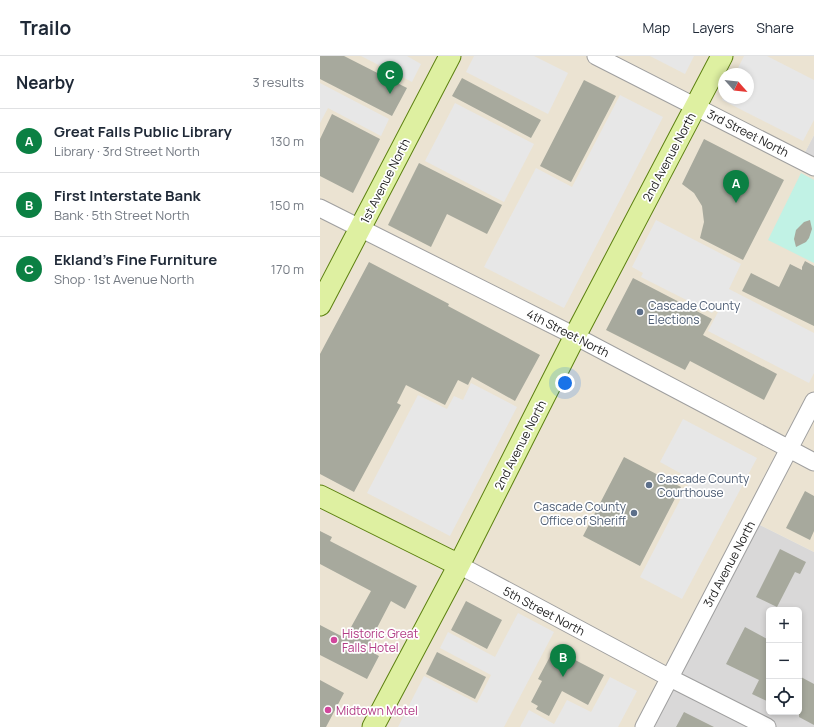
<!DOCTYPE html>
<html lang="en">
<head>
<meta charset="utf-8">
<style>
	:root { --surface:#fff; --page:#f2f2f3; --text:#1f2937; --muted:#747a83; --line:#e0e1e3; --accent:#0b8043 }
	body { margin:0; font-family:Manrope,sans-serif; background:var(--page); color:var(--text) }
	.controls { position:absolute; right:12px; bottom:12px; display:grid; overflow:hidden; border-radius:6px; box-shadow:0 2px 6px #0003 }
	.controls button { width:36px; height:36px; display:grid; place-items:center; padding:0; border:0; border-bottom:1px solid var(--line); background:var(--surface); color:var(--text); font:20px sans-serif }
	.compass { position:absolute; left:398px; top:12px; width:36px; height:36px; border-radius:50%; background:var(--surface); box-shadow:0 2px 6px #0003; rotate:117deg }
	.you { position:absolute; left:245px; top:327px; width:14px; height:14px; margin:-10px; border:3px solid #fff; border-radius:50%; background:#1a73e8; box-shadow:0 0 0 6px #1a73e833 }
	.badge { display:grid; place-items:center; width:26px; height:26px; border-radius:50%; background:var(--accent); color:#fff; font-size:13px; font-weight:700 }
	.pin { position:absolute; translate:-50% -33px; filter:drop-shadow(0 1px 2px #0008) }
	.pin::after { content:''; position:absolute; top:21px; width:14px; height:12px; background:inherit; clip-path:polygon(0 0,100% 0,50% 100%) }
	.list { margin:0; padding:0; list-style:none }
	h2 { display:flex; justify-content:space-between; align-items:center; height:52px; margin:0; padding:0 16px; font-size:17px }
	h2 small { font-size:13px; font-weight:400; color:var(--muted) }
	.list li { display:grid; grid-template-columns:26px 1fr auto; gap:12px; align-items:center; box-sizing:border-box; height:64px; padding:0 16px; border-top:1px solid var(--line) }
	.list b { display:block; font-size:15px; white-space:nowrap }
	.list p { margin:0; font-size:13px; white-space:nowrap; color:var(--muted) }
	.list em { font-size:13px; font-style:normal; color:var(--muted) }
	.icon { flex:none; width:22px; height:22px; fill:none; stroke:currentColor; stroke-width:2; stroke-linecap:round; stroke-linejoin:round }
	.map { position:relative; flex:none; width:494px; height:671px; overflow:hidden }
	header { display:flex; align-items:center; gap:24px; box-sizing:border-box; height:56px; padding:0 20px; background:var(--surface); border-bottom:1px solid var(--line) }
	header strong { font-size:19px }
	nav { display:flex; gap:22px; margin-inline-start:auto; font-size:14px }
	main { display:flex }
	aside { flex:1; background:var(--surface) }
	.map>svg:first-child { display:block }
	.residential { fill:#d9d8d8; fill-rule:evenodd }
	.commercial { fill:#ebe3d2; fill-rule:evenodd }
	.park { fill:#c1f2e5 }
	.parking { fill:#e7e7e7 }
	.building { fill:#a7a99d }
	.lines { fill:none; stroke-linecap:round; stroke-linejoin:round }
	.minor-casing { stroke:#9f9f9f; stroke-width:19 }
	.major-casing { stroke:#5c8110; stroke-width:23 }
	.minor { stroke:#fff; stroke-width:17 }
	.major { stroke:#def0a1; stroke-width:21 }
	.service-dot { fill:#5c6f8a; stroke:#fff; stroke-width:1.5 }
	.hotel-dot { fill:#d1479c; stroke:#fff; stroke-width:1.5 }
	.labels { text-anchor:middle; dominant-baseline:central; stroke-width:3.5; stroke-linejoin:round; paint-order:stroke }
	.street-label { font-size:12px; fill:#1b1b1b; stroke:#fff }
	.service-label { font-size:12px; fill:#4e5e75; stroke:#fff; text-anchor:start }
	.hotel-label { font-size:12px; fill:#b23c85; stroke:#fff; text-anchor:start }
</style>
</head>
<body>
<header>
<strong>Trailo</strong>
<nav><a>Map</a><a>Layers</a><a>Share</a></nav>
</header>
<main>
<aside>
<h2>Nearby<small>3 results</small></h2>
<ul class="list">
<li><span class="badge">A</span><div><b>Great Falls Public Library</b><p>Library · 3rd Street North</p></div><em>130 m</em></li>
<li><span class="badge">B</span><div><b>First Interstate Bank</b><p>Bank · 5th Street North</p></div><em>150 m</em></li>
<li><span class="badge">C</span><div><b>Ekland's Fine Furniture</b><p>Shop · 1st Avenue North</p></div><em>170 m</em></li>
</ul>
</aside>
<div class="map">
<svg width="494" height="671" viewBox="0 0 494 671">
	<rect width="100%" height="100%" fill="#e8ebe1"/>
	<!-- residential -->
	<path class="residential" d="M494 79V111L481 104Z
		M432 465 494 496V671H324ZM449 554H479V656H449Z"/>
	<!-- commercial -->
	<path class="commercial" d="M0 0H494V79L481 104 494 111V496L432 465 324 671H0ZM404 18H428V42H404Z"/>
	<!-- park -->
	<path class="park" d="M481 117 494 124V207L448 184Z"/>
	<!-- parking -->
	<path class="parking" d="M41 0H87L101 8 92 26Z
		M154 0H214L248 17 228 58 146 16Z
		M330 0H374L365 18Z
		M424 0H447L494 24V64L483 85 402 44 404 39V42H428V18H415Z
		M0 27 69 63 61 80 8 52 0 67Z
		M300 39 343 61 244 252 164 211 216 112 252 131Z
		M135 47 214 88 184 146 105 105Z
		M336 164 421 208 409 233 494 277V317L489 327 388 275 398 256 394 254 392 257 321 221 323 217 312 211Z
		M151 327 197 351 130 480 47 437 98 339 127 353 134 340 143 344Z
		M363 363 437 402 362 543 320 521 371 423 340 406Z
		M198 557 234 576 184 671H78L104 620 157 647 171 619 120 592 128 576 175 601Z
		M290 621 317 635 298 671H200L209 654 234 668 247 644 271 656Z"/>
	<!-- building -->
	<path class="building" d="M0 0H24L87 32 72 60 0 23Z
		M142 22 221 64 211 82 132 40Z
		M264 24 296 40 251 126 220 110Z
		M12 58 60 83 33 137 0 120V83Z
		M384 83 464 124 423 204 380 182 384 166 382 150 374 137 362 128Z
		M99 107 182 149 167 178 127 158 111 191 68 169Z
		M490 164 492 173 489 182 486 186 476 191 474 183 476 174 484 166Z
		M485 205 494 210V270L422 235 431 217 459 231 470 208 482 214V211Z
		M49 206 129 248 128 250 220 299 195 345 152 321 148 329 138 324 125 349 86 329 77 347 81 349 34 436 0 418V298Z
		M313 222 392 263 383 279 457 318 444 344 370 305 365 314 286 274Z
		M304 401 361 431 320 510 263 480Z
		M485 435 494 440V475L490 484 466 472Z
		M0 475 12 481 10 485 97 530 85 553 71 545 46 593 59 600 47 623 0 599V569L25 582 51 535 0 508Z
		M460 493 486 506 480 518 475 516 457 551 436 541Z
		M146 545 182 564 167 593 131 574Z
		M425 571 449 584V646L432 638 439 624 406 608Z
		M234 593 284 619 268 649 242 635 229 660 216 653 218 650 211 646 222 625 218 623Z
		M117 596 166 621 155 643 106 618Z
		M479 620 494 628V669L479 661Z
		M0 624 24 637 6 671H0Z
		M364 656 394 671H356Z"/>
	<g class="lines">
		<!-- minor casing -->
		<g class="minor-casing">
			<path id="minor" d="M276 0 494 111
				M0 152 255 280 494 406
				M139 509 350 622 447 671
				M324 671 494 345"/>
		</g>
		<!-- major casing -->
		<g class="major-casing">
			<path id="major" d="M0 249 130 0
				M0 440 139 509
				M53 671 139 509 255 280 402 0"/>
		</g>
		<!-- minor -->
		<use href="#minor" class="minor"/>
		<!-- major -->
		<use href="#major" class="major"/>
	</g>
	<!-- markers -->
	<g class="service-dot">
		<circle cx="320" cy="256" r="4"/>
		<circle cx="329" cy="429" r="4"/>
		<circle cx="314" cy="457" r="4"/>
	</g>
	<g class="hotel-dot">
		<circle cx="14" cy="584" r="4"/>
		<circle cx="8" cy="654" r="4"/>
	</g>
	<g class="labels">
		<!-- street labels -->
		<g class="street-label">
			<text transform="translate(428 77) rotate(27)">3rd Street North</text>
			<text transform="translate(349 101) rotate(-62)">2nd Avenue North</text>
			<text transform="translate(65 125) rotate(-63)">1st Avenue North</text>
			<text transform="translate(248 277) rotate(27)">4th Street North</text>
			<text transform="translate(200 389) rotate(-63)">2nd Avenue North</text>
			<text transform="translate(409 508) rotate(-62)">3rd Avenue North</text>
			<text transform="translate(224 555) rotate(28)">5th Street North</text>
		</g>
		<!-- service labels -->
		<g class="service-label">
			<text x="328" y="249">Cascade County<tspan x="328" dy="14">Elections</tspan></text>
			<text x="337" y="422">Cascade County<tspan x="337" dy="14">Courthouse</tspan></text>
			<text x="306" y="450" text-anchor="end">Cascade County<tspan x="306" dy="14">Office of Sheriff</tspan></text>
		</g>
		<!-- hotel labels -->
		<g class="hotel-label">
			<text x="22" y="577">Historic Great<tspan x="22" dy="14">Falls Hotel</tspan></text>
			<text x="16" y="654">Midtown Motel</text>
		</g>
	</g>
</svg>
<div class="controls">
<button>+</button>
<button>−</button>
<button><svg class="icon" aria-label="locate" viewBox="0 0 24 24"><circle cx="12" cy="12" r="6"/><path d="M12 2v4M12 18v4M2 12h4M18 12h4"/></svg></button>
</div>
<svg class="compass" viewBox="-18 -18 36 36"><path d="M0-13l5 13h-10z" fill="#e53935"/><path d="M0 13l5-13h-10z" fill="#747a83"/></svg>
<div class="you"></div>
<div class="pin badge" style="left:416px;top:147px">A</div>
<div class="pin badge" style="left:243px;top:621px">B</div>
<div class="pin badge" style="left:70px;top:38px">C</div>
</div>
</main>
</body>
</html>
